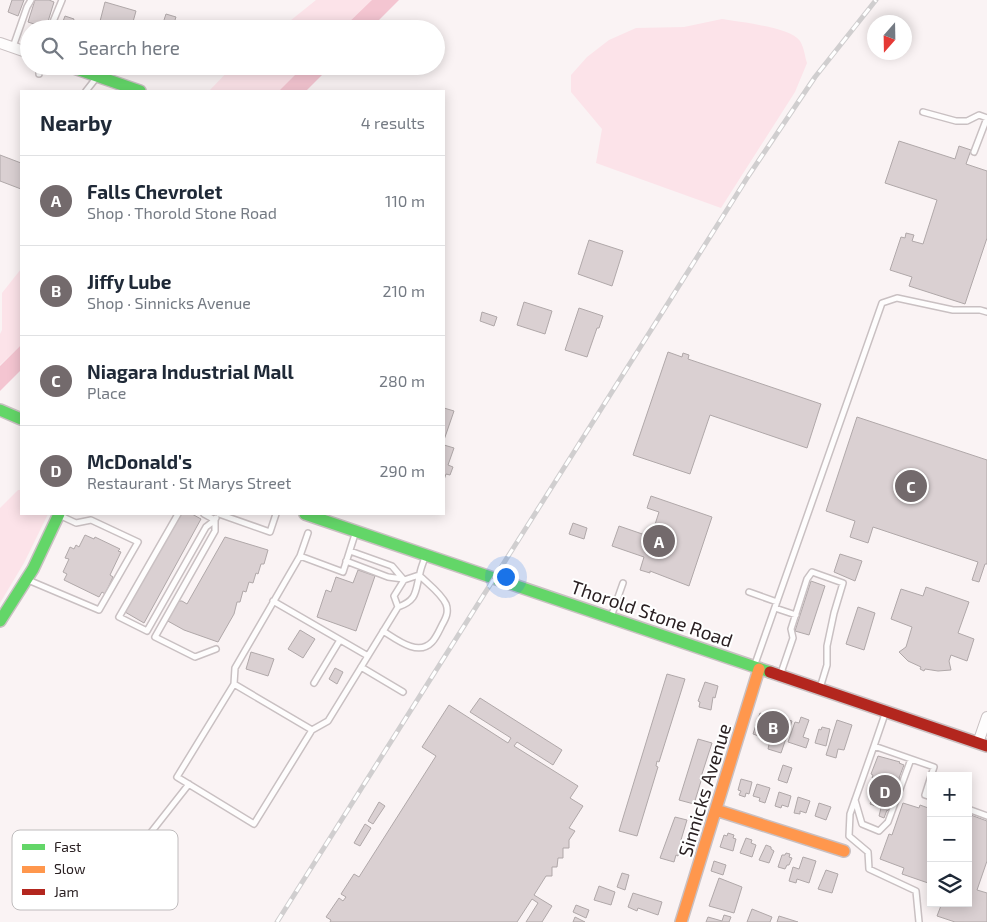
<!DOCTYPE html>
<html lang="en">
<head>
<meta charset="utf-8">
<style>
	:root { --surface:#fff; --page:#f6f6f7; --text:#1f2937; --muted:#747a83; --line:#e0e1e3; --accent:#736a6c }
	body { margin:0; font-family:"Exo 2",sans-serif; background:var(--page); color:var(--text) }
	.controls { position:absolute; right:15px; bottom:15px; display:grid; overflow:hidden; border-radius:0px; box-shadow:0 2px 12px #0003 }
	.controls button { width:45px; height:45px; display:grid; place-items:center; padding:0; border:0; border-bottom:1px solid var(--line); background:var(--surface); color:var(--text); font:25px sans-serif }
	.compass { position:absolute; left:867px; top:15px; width:45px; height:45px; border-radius:50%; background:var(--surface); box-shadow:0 2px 12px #0003; rotate:200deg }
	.you { position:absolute; left:505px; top:576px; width:18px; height:18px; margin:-12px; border:4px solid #fff; border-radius:50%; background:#1a73e8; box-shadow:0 0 0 8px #1a73e833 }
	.badge { display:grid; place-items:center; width:32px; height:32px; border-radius:50%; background:var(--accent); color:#fff; font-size:16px; font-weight:700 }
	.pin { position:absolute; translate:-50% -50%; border:2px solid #fff; box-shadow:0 1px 5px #0006 }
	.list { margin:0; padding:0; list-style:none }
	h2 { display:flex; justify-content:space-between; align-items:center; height:65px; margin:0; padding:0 20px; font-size:21px }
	h2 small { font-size:16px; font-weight:400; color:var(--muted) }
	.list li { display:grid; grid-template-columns:32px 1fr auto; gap:15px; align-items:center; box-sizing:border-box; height:90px; padding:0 20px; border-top:1px solid var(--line) }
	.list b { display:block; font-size:19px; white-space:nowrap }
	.list p { margin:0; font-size:16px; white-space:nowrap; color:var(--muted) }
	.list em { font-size:16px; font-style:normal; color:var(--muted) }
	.icon { flex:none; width:28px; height:28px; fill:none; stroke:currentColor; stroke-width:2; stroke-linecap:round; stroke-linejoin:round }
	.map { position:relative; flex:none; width:987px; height:922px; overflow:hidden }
	.search { position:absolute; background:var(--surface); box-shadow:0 2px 12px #0003; left:20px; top:20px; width:425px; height:55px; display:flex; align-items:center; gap:12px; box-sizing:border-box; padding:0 18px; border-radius:28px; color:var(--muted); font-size:19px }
	.panel { position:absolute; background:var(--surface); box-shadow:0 2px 12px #0003; left:20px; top:90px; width:425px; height:425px; border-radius:0px }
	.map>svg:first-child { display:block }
	.green { fill:#fce3e9 }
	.water { fill:#f4c5d1 }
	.building { fill:#dad0d2; stroke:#b0a8a9 }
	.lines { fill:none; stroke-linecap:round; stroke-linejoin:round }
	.lane-casing { stroke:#c9c0c2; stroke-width:8 }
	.street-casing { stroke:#c9c0c2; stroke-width:12 }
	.fast-casing { stroke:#c9c0c2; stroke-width:14 }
	.slow-casing { stroke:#c9c0c2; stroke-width:14 }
	.jam-casing { stroke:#c9c0c2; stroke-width:14 }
	.lane { stroke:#fefdfd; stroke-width:5 }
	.street { stroke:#fefdfd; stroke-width:10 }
	.fast { stroke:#63d668; stroke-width:11 }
	.slow { stroke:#ff974d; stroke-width:11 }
	.jam { stroke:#b3261e; stroke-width:11 }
	.rail-casing { stroke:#d0cecf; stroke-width:5 }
	.rail { stroke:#fff; stroke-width:3; stroke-dasharray:9; stroke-linecap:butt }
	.labels { text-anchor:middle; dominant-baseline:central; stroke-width:4; stroke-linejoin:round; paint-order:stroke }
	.street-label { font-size:19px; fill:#2a2022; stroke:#fff }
	.key { fill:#fff; stroke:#bfbcbd; stroke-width:1 }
	.key-label { font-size:14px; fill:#2a2022 }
</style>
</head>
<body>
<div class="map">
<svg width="987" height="922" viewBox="0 0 987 922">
	<rect width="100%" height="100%" fill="#faf3f4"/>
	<!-- green -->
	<path class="green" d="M316 0H375L346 29H280Z
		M722 19C739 22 791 27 800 41 804 47 805 57 807 63L795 92 721 208 596 163 602 129 571 92V75L587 57 609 40 636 28 684 27Z
		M233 66H307L281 91H209Z
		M21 269V345L0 365V334L2 330V293Z
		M18 490H21V514H48L24 563 0 603V508Z"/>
	<!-- water -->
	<path class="water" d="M372 0H399L370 29H342Z
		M304 66H331L306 91H279Z
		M21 345V370L0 391V366Z"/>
	<!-- building -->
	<path class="building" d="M12 0H24L18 16 8 12Z
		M35 0H49L54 2 46 28 28 22Z
		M105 2 136 11 131 29H98Z
		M166 14 176 17 172 29H161Z
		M65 16 74 19 71 29H60Z
		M82 24 90 27V29H78Z
		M899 141 955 159 959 146 971 150 966 164 987 171V238L965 304 909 286 912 277 890 270 901 237 905 238 906 233 914 235 912 241 923 244 937 200 885 183Z
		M0 155 21 163V189L0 181Z
		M589 240 623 251 612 286 578 274Z
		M524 302 552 311 545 334 517 325Z
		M579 308 603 316 599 328H597L587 357 565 350Z
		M482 312 497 317 494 326 480 321Z
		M668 352 682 357 683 353 689 355 688 359 821 404 807 448 710 415 690 474 633 455Z
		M444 408 454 411 444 440Z
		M857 417 987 460V564H985L979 582 972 580 978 562 873 527 868 543 850 537 855 521 826 511Z
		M444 445 454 448 448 465 453 467 450 475 446 474 444 480Z
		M651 496 712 517 689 586 650 571V573L640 570 644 557 612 546 619 526 651 537 659 512 647 508Z
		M181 514H192L201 519 144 623 125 612Z
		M573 523 587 528 584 539 569 534Z
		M85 535 94 539 95 537 120 549 118 551 121 552 110 575 113 577 105 594 102 592 99 597 64 580 67 574 63 572 69 559 65 558 70 547 74 549 76 545 79 547Z
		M225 537 268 550 264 564H261L258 574 256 573 253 583 249 582 246 592 243 591 240 602H237L234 614 218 642 184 630 166 620 177 601H182L187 604Z
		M840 554 862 561 855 581 834 572Z
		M358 570 375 576 356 631 317 617 326 590 331 592 336 577 353 583Z
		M811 581 825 586 809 635 795 631Z
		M926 587 969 602 958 633 974 639 967 661 951 655 949 661 951 670 938 671 925 669 924 671 920 669 921 667 908 661 899 652 906 647 912 627 891 619 901 589 923 596Z
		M858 607 875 613 864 650 846 644Z
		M300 630 315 639 303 658 288 649Z
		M251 652 274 659 268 676 246 669Z
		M335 668 343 672 337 684 329 679Z
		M667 674 685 679 659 762 657 761 656 766 658 767 637 836 619 831Z
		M705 682 718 686 715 698 713 697 711 710 699 707 700 702 698 701Z
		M480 698 562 750 553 765 517 742 514 746 578 786 570 798 583 806 569 828 575 831 569 840V848H563V858H558L557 867H552V876H546L534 895 552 906 542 922H526L538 903 532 899 517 922H330L331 920 326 917 339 898 343 901 346 897 341 894 354 874 359 877 436 756 422 747 449 705 508 743 511 738 470 712Z
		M760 713 777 719 778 716 792 721 781 753 768 749 770 740 753 734Z
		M801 717 809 720 803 737 809 739 806 748 788 742 795 722 799 723Z
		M837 720 852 725 844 750 838 749 836 758 826 755Z
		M822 727 830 729 826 746 815 743 819 729 821 730Z
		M698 739 712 743 700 780 701 781 694 804 679 800Z
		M878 756 900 762 899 763 904 765 899 778 901 779 899 786H897L892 804 891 803 888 811 887 810 884 818 879 816 881 808 870 804 879 780 872 778 873 775 871 774Z
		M783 765 792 768 787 783 778 780Z
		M741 779 752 782 749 794 746 793 745 797 739 795 741 791 738 790Z
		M757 784 770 788 765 803 759 801 760 798 753 796Z
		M779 792 791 796 788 807 782 805 781 808 775 806Z
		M798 797 810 801 806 813 800 811V814L794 813Z
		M379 802 385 806 373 824 368 821Z
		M819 803 831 807 826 820 815 816Z
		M903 803 919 808 920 805 931 809V884L902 874 904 868 880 859 889 834 892 835Z
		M968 814 987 821V861L977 890 987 893V922H955L937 916 942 903H968Z
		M675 817 687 820 681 840H682L678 856 676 855 674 862 660 858Z
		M365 824 371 828 360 846 354 843Z
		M728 833 734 835 733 838 736 839 733 851 720 847 724 835 727 836Z
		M746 838 752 840 751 843 756 845 752 857 740 853Z
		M766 845 771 847V849L774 851 769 863 759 860Z
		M786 853 790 854 789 857 792 858 789 865H787L785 869 778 867 782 855H785Z
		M803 857 816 861 809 883 797 879 796 883 789 881 793 867 799 869Z
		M714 861 726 865 723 875 711 871Z
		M826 870 838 874 832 893 818 889Z
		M622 873 629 875 625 890 617 887Z
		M719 878 742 887 734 913 709 906Z
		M599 886 615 892 611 905 594 900Z
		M633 893 662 902 658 915 638 908 637 911 628 907Z
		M576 905 589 910 586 918 573 912Z
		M752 909 772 917 770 922H747Z
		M724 915 731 917 729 922H706L708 917 722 921Z
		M779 916 798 922H777Z
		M575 917 585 922H573Z"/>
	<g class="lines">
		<!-- lane casing -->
		<g class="lane-casing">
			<path id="lane" d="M50 29 62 0
				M13 47 27 7 31 0
				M39 74V66
				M86 91 97 77
				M923 112 956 121H967L979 115 987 118
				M974 152 987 118
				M178 514 119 617 147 631 206 527 215 520
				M204 514 215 520 216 518
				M219 514 270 532 276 514
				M215 520V531L155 637 195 657 216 649
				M308 533 300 556 343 572 356 531
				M350 551 392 566 404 580
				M300 556 235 668 234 684 177 777 254 824 312 730 328 721 398 607C418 600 415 591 420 573 421 567 424 561 426 554
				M346 561 388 577 403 579
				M28 580 99 610 138 542 91 520 76 523 61 516
				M749 592 777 602
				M273 601 368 656
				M775 608 796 615
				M611 617 623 583
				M383 631C396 639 418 657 432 642 436 638 439 631 442 625 446 618 449 612 446 604 441 593 428 584 419 575L404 580 394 596 398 607
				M755 664 882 303 897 298 953 310H980L987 312
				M361 667 403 692
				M781 673 793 638 791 629 807 579 812 572 843 583 834 613 827 646V665L820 688
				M314 683 340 640
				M234 684 312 730
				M885 714 874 746 934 767 931 776
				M874 746 850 814 849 836 868 852 869 869 916 891 919 922
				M931 776 925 795 931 797
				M855 800 862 824 879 831 888 822 911 759
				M968 809 987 816
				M101 896 189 784"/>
		</g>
		<!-- street casing -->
		<g class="street-casing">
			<path id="street" d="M0 43 29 53
				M978 743 987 717"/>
		</g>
		<!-- fast casing -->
		<g class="fast-casing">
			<path id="fast" d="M68 66 140 91
				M0 410 21 419
				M305 514 770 672
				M0 621 33 569 59 514"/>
		</g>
		<!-- slow casing -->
		<g class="slow-casing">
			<path id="slow" d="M716 810 844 851
				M681 922 759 669"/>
		</g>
		<!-- jam casing -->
		<g class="jam-casing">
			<path id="jam" d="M770 672 987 746"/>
		</g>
		<!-- lane -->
		<use href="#lane" class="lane"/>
		<!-- street -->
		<use href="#street" class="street"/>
		<!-- fast -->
		<use href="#fast" class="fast"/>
		<!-- slow -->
		<use href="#slow" class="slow"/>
		<!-- jam -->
		<use href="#jam" class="jam"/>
		<!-- rail casing -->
		<g class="rail-casing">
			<path id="rail" d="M277 922 749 175 815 77 876 0"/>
		</g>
		<!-- rail -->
		<use href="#rail" class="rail"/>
	</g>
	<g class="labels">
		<!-- street labels -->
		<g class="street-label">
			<text transform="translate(652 613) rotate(19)">Thorold Stone Road</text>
			<text transform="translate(704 790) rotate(-73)">Sinnicks Avenue</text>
		</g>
	</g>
	<!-- legend -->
	<rect x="12" y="830" width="166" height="80" rx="8" class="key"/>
	<rect x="22" y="844" width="23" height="6" fill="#63d668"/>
	<rect x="22" y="866" width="23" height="7" fill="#ff974d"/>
	<rect x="22" y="889" width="23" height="6" fill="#b3261e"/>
	<g class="key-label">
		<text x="54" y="852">Fast</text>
		<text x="54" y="874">Slow</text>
		<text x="54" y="897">Jam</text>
	</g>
</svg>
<div class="controls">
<button>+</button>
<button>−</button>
<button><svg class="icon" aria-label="layers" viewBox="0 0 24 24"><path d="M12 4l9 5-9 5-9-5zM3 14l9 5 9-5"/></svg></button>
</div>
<svg class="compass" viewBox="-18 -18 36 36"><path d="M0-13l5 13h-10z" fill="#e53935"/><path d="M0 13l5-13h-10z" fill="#747a83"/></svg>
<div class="you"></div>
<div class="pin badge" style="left:659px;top:541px">A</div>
<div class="pin badge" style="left:773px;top:727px">B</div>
<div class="pin badge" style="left:911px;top:486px">C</div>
<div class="pin badge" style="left:885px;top:791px">D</div>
<div class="search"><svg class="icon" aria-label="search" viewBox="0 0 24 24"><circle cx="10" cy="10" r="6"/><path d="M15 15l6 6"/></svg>Search here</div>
<section class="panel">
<h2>Nearby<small>4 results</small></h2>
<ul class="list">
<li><span class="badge">A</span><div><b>Falls Chevrolet</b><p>Shop · Thorold Stone Road</p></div><em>110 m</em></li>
<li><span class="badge">B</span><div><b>Jiffy Lube</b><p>Shop · Sinnicks Avenue</p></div><em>210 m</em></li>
<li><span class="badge">C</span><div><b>Niagara Industrial Mall</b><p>Place</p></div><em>280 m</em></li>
<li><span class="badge">D</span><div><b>McDonald's</b><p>Restaurant · St Marys Street</p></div><em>290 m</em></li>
</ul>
</section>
</div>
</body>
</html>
